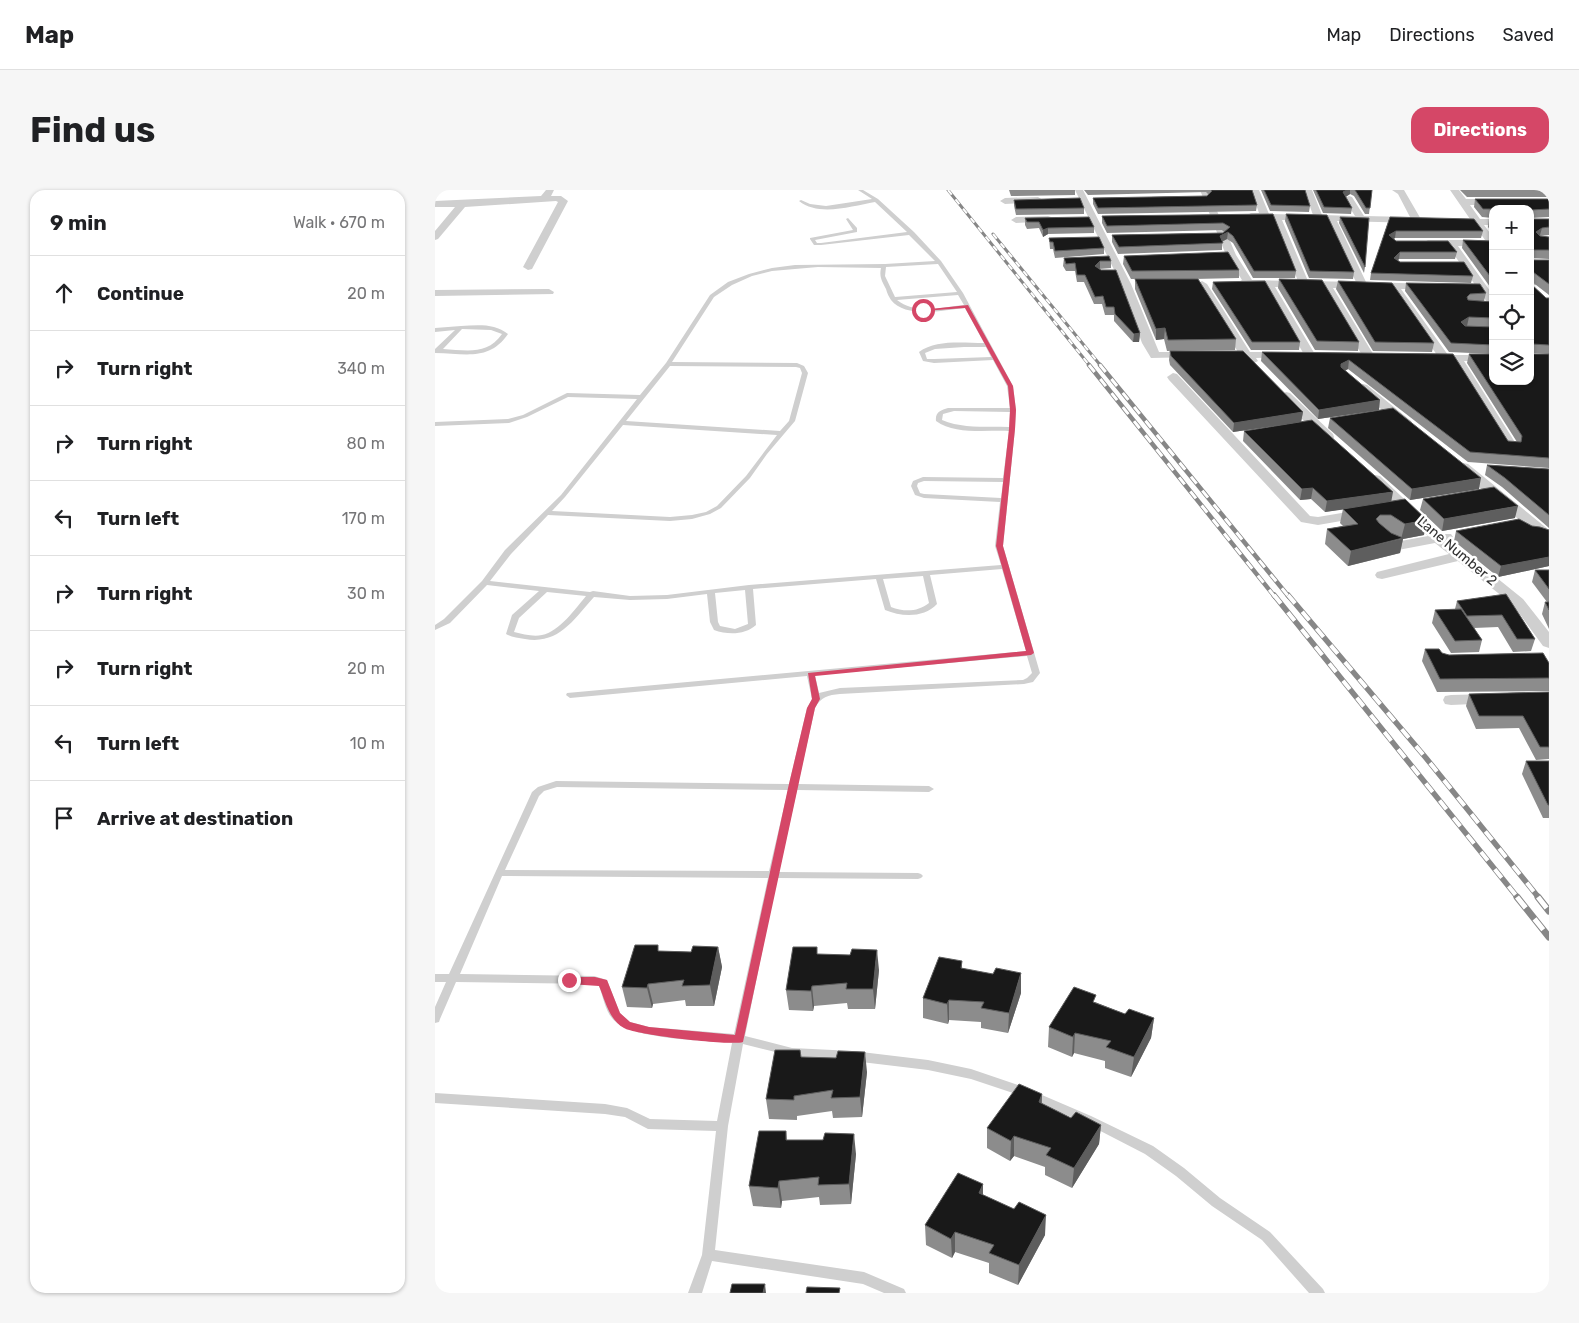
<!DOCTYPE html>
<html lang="en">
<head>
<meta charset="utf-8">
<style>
	:root { --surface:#fff; --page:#f6f6f6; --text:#202124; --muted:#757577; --line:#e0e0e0; --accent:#d54767 }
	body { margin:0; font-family:Rubik,sans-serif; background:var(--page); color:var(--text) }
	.controls { position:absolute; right:15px; top:15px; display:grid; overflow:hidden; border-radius:10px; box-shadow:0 1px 4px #0004 }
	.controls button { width:45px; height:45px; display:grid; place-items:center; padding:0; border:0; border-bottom:1px solid var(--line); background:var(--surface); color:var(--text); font:25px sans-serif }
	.stop { position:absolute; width:15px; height:15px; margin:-11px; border:4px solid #d54767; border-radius:50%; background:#fff }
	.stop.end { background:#d54767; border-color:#fff; box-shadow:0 1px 5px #0008 }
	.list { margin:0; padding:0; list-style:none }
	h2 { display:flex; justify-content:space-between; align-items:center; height:65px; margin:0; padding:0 20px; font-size:21px }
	h2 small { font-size:16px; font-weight:400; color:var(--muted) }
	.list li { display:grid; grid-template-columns:32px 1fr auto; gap:15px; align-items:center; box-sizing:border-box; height:75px; padding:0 20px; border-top:1px solid var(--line) }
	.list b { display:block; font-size:19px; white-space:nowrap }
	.list em { font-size:16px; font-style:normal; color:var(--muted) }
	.icon { flex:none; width:28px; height:28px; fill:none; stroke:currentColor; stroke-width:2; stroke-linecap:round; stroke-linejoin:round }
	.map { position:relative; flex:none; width:1114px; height:1103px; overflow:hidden; border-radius:15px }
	header { display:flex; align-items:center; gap:30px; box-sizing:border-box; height:70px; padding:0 25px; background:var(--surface); border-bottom:1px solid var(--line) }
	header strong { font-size:24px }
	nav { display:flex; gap:28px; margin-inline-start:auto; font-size:18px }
	.intro { display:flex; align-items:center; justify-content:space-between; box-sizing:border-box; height:120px; padding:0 30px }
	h1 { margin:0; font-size:35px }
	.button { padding:12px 22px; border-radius:15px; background:var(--accent); color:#fff; font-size:18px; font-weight:700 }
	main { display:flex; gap:30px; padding:0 30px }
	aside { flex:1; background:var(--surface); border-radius:15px; box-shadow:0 1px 4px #0004 }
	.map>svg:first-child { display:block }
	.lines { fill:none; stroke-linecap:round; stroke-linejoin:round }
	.service { fill:#cfcfcf; fill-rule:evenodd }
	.minor { fill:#cfcfcf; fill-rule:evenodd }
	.rail-far3-casing { stroke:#878787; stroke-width:3 }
	.rail-far2-casing { stroke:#878787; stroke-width:4.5 }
	.rail-far1-casing { stroke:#878787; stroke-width:5.5 }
	.rail-casing { stroke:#878787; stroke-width:7 }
	.rail-far3 { stroke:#fff; stroke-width:2; stroke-dasharray:6; stroke-linecap:butt }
	.rail-far2 { stroke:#fff; stroke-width:3; stroke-dasharray:9; stroke-linecap:butt }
	.rail-far1 { stroke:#fff; stroke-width:4; stroke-dasharray:11; stroke-linecap:butt }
	.rail { stroke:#fff; stroke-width:5; stroke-dasharray:14; stroke-linecap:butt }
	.wall { fill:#8c8c8c }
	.shaded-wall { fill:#5e5e5e }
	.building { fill:#191919; stroke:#5e5e5e }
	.route { fill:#d54767 }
	.labels { text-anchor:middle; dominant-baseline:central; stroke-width:5; stroke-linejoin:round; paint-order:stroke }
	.far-street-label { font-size:14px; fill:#323232; stroke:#fff }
</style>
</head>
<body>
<header>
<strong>Map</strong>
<nav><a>Map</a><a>Directions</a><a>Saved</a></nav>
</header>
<div class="intro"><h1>Find us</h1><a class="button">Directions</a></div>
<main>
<aside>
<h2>9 min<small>Walk · 670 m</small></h2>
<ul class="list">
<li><svg class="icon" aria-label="ahead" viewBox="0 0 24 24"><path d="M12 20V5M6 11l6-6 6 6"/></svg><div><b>Continue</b></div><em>20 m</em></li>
<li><svg class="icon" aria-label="right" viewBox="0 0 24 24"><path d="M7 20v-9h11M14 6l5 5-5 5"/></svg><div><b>Turn right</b></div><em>340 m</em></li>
<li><svg class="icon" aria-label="right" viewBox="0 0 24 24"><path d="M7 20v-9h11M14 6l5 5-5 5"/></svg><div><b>Turn right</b></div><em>80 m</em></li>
<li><svg class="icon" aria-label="left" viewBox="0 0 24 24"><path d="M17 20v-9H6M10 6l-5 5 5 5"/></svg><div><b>Turn left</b></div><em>170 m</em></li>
<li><svg class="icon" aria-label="right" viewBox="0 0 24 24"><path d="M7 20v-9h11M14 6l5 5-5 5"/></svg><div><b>Turn right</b></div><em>30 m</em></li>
<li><svg class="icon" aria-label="right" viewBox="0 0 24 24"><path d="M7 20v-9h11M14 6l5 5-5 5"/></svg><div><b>Turn right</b></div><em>20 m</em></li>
<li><svg class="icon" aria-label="left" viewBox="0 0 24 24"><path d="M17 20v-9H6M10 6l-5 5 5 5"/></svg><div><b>Turn left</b></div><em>10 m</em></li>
<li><svg class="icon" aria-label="arrive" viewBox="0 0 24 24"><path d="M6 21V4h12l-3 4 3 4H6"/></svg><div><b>Arrive at destination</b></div></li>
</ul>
</aside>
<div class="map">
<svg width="1114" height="1103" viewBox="0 0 1114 1103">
	<rect width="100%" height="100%" fill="#fff"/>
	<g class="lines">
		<!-- service -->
		<path class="service" d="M423 0H428L443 9 479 42 506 71 528 103 578 196 581 220 580 239 568 356 605 483 598 492 589 494 405 504C393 505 386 507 380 518L363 594 494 596 499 599 494 602 362 600 344 682 483 683 486 684 488 686 486 688 483 689 342 688 310 846 357 858 418 861 493 870 536 879 586 896 656 926 718 956 749 978 785 1008 835 1042 888 1099 890 1103H874L827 1050 777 1016 741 986 710 964 648 932 578 903 536 889 493 880 418 871 357 866 308 854 293 936 280 1060 429 1082 469 1099 471 1103H449L428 1094 277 1071 267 1103H253L267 1065 281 941 213 939 190 927 170 924 0 913V903L170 914 192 918 215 929 282 931 297 853C270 850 193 850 177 828 170 820 168 806 164 796L159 794 21 792 5 829 4 832 0 833V817L11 792H0V784H14L97 602 103 597 121 591 354 594 372 518 377 509 372 486 135 508 131 505 132 503 591 461 567 379 495 385 502 414C489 428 467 427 450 420L441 389 318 399 321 435C310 445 293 445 279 440L275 432 272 404 232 409 195 410 159 407C139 429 124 455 90 449 83 448 76 447 71 444L77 425 104 401 52 395 15 433 0 440V435L9 429 47 391 70 360 126 305 202 209 133 207 92 227 74 233 0 236V232L73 229 88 225 132 203 205 205 231 173 275 105 293 92 314 84 337 78 360 75 450 74 500 71 474 45 386 55H379L375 49V48L418 40 411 29 413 28 422 38V42L380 50 382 53H386L472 42 440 12C417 16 384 27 364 11L366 10 375 14 391 16 437 9ZM503 74 522 102 460 107 450 86 451 77ZM383 77 446 78C444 87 447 91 451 99 452 103 454 107 456 110 471 129 509 120 530 118L549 153C529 153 501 149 484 162L488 171 499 173 558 170 572 196 575 218H513C506 220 500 222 501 231 520 245 551 240 574 241L568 288 488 287 478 291 476 296 480 305 489 308 565 312 560 356 566 375 314 395 232 405 195 406 158 401 155 402 55 391 76 364 113 325 235 331 257 329 275 324 286 318 315 288 332 264 360 231 373 183 369 176 362 173 237 172 279 107 297 95 317 86 337 81ZM523 105 529 115C508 117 480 125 462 110ZM529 157H551L556 167 499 169H492L490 163 500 159ZM235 176 361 177 365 178 367 183 354 231 345 241 191 231ZM519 221 575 222 574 237C552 236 528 239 507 230L508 224ZM188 235 342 245 311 286 282 316 271 322 257 325 235 327 117 321 130 307ZM489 291 568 292 566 308 489 304 485 303 482 296 483 293ZM488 386 494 413C483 422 469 422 456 417L448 389ZM310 400 313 434 300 439 285 436 283 432 280 403ZM112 402 151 406C141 418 124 442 107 445 98 447 88 444 79 442L84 428ZM592 466 597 483 592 488 588 490 405 498 384 503 380 485ZM122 597 353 600 334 681 70 680 104 606 109 601ZM67 686 333 688 299 844 214 837 195 832 185 823 172 790 159 786 25 784Z
			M26 136C42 135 60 133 73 144 54 172 29 163 0 163V159L20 140 0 142V138ZM27 139 56 140 67 144C52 166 30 160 8 159Z"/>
		<!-- minor -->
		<path class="minor" d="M111 0H119L116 6H126L133 11 97 79 93 80 88 77 123 12 121 11 30 17 3 49 0 50V41L20 17H0V11L106 6Z
			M640 0H648L696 94 724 162H757L763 165 761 167 716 168 707 153 686 94Z
			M765 0H773L801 65 817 90 863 91 838 29H816L811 26 816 23H824L816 0H824L834 24 878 25 869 0H877L887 25 920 26 909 9 914 6 917 7 929 26 975 27 963 4 957 0H969L987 31 985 33 902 31 931 92 997 94 998 96 997 98 993 99H966L1013 165H1058V171H1029L1083 257 1082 260H1072L1017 171 994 170 992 168 994 166 1002 165 956 99 898 98 940 167 934 170 928 167 888 97H840L881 166 875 169 871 168 830 96H807L802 93 807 90 791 65ZM847 30 892 31 921 92 873 91Z
			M1015 0H1024L1031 9H1064L1069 12 1064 15H1035L1045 29H1058V35H1049L1058 47V57L1023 56 1058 105V116L1054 115 1013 56H993L988 53 993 50H1050L1039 34 1016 33V29H1035Z
			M603 7 608 10 606 12 570 14 565 11 570 8Z
			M613 26 616 27V31L581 33 576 30 581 27Z
			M1095 89H1114V95H1095Z
			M767 91 772 94 815 162H850L856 165 854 167 821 168 823 171 817 174 808 168 784 167 782 165 784 163 803 162 762 94Z
			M114 99 119 102 118 104 0 106V100Z
			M738 183 742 184 875 326 883 327 930 319 935 320 937 323 935 326 883 335 866 332 734 190 732 187Z
			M928 194 932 195 976 231 978 234 976 237H968L924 201 922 198 924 195Z
			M851 202 855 203 898 244 899 247 898 250H888L847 209 845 206Z
			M1028 273 1033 274 1114 340V351L1109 350 1023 280 1021 277Z
			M940 285 945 286 1006 344H1016L1018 347 1015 350 1088 409 1114 442V458L1108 456 1078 415 1023 371 947 389 942 388 940 385 942 382 1014 364 1000 353 963 360C955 358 946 351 941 344L943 341C953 339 958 345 966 351L993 346 935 292 933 289Z
			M1055 504 1061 505 1063 509 1061 513 1016 515 1010 514 1008 510 1010 506 1016 505Z"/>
		<!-- rail-far3 casing -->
		<g class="rail-far3-casing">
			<path id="rail-far3" d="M513 0 655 176
				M558 44 666 176"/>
		</g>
		<!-- rail-far2 casing -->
		<g class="rail-far2-casing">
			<path id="rail-far2" d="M654 175 840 407
				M665 175 854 407"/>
		</g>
		<!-- rail-far1 casing -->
		<g class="rail-far1-casing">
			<path id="rail-far1" d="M839 405 1083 708
				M853 405 991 568 1104 708"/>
		</g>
		<!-- rail casing -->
		<g class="rail-casing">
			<path id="rail" d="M1082 707 1114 747
				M1103 707 1114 721"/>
		</g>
		<!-- rail-far3 -->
		<use href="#rail-far3" class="rail-far3"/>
		<!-- rail-far2 -->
		<use href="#rail-far2" class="rail-far2"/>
		<!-- rail-far1 -->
		<use href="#rail-far1" class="rail-far1"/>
		<!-- rail -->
		<use href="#rail" class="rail"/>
	</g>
	<!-- wall -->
	<path class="wall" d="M574 0H640V5L576 6Z
		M649 0H817L822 15 821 21 663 24 658 14V8L772 6 773 4 771 2 653 5Z
		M826 0H870L875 16 874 22 835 21Z
		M878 0H937L934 24H930L919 6 915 4 911 7 917 18 916 24 888 23Z
		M1025 0H1114V7H1032Z
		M1040 9H1114V27L1095 28 1097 29H1114V45L1105 46 1114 47V69L1095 68 1097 70H1114V105L1096 91V94L1111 108H1114V164L1097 163V164H1114V278L1033 272 913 179 910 181 944 220 883 229 826 171 827 162 1018 164 1073 251 1082 252 1032 173 1034 164 1058 191 1095 19H1058V28L1047 27 1039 17Z
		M579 10 649 18V24L581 25 579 16Z
		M838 24 861 81 860 88H818L798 53 792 49 787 52V60L683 64 677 52V45L788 43 789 42 787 40 672 43 667 33V26Z
		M851 24 919 82 918 89 874 88 850 31Z
		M905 27 930 77 929 83 904 33Z
		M955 27 1048 41 1046 48H960L959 49 961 51 1022 62 1020 69H964L963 70 965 72 1038 86 1036 93 935 90 936 83Z
		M590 28 659 37V43L613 44 608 47 604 38 592 39 590 35Z
		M1054 29H1058V44L1053 37Z
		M614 48 669 58V64L620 68 618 59H615Z
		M1028 50 1058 51V101L1027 58Z
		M689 66 804 80V88L759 89 801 149 800 160 732 161 729 149 721 150 700 99V89H696L688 74Z
		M629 68 676 71V78L664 79 705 143 704 152H698L679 131V125H670L667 114H659L649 92H642L640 81H631L628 76Z
		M844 89 924 152 923 161 880 160 843 98Z
		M903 91 999 153 997 162 938 161 901 99Z
		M778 92 865 152 864 160H816L777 99Z
		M971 93 1051 103 1049 111 1058 112V137L1032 136 1058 137V164L1014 162 970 101Z
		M735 161 868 222 866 232 798 242 735 175 734 170Z
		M895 228 1044 299 975 310 893 238Z
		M809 241 956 311 989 345 968 349 965 363 913 376 890 354 892 339 908 336 905 333 908 319 890 322 876 309 865 310 808 251Z
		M1052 275 1114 279V338L1067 297 1050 285Z
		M988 309 1080 328 1007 341 985 320Z
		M1097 336 1114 340V376L1063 387 1019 351 1021 341Z
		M1100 380H1114V439L1107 424 1110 412H1112L1097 392Z
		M1071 404 1100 449 1096 461 1078 462 1063 437 1039 438 1047 450 1044 462 1016 463 997 433 1000 420 1020 419 1022 411Z
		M990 459 1014 465 1114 473V501L1002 502 987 471Z
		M1114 502V569L1101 570 1084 538 1041 539 1031 516 1034 504Z
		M1091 571H1114V628H1108L1087 584Z
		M283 757 287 777 279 816H251L250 810 218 814 217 818 192 817 187 797 225 761 256 762Z
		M383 764 444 780 440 819H413L412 813 379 816 378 821 354 820 351 800Z
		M527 771V778L586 803 573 843 546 838V832L514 830 513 834 488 828V808Z
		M660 812 690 824 719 828 716 848 696 887 670 878V871L639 863 637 867 613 857 614 837Z
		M365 860 366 867 432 882 427 927 398 928 397 921 362 926V930L334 929 331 909Z
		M607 904V914L636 928 666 935 664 954 637 998 610 985V977L579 966 575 971 552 958V938Z
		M351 941 352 950 421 964 416 1014 385 1015 384 1007 347 1011 346 1018 318 1016 314 996Z
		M548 994V1005L610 1045 583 1095 554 1083V1073L520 1062 517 1068 491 1055 490 1035Z"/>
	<!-- shaded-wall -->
	<path class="shaded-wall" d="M912 0H915V4L907 9 908 2Z
		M613 38V44L608 47V40Z
		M1107 38 1105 45 1099 50 1101 42Z
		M961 41 960 48 953 52 954 45Z
		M793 42 792 49 784 53 785 46Z
		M965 62 964 69 957 75 959 68Z
		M665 71V78L659 84 660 76Z
		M1034 127 1032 136 1024 141 1026 132Z
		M730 138 729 149 721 150V139Z
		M705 143 704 152H698L699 144Z
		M914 170 913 179 905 183 906 174Z
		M945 210 944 220 883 229 884 220Z
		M868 222 866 232 798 242 799 233Z
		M1046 288 1044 299 975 310 977 299Z
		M878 298 876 309 865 310 867 299Z
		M958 302 956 313 890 322 892 311Z
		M1083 316 1080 328 1007 341 1009 329Z
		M992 330 989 345 968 349 965 363 913 376 916 361 966 349 970 334Z
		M1114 367V376L1063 387 1066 376Z
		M283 757 287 777 279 816 275 795Z
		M442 760 444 780 440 819 438 799Z
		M586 783V803L573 843 574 823Z
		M213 794 218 814 217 818 212 798Z
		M377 796 379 816 378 821 376 801Z
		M514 810V830L513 834 512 814Z
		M719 828 716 848 696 887 699 867Z
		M640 843 639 863 637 867 638 847Z
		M430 862 432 882 427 927 425 907Z
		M607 904 606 924 604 912Z
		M666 935 664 954 637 998 639 978Z
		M419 944 421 964 416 1014 414 994Z
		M579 946V966L575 971 576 951Z
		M344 991 347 1011 346 1018 343 998Z
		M548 994V1014L544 1003Z
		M611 1025 610 1045 583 1095 584 1075Z
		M520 1042V1062L517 1068 516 1049Z
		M330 1094 331 1103H328Z"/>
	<!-- building -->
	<path class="building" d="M776 0H817L822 15 663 18 658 8 772 6 777 1Z
		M829 0H870L875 16 836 15Z
		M881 0H912L908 2 917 18 889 17Z
		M920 0H937L935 18H931Z
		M645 8 649 18 581 19 579 10Z
		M1040 9H1114V19L1096 20 1095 24V19H1048Z
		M838 24 861 81H819L798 46 793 42 785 46 788 53 684 57 677 45 788 43 795 37 788 33 672 36 667 26Z
		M851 24 892 25 919 82 875 81Z
		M654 27 659 37 613 38 608 40 604 32H592L590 28Z
		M905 27 934 28 930 77Z
		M955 27 1039 29 1048 41H961L954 45 961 51H1013L1022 62H965L959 68 965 72H1029L1038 86 936 83Z
		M1095 27 1097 29H1114V37L1107 38 1101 42 1105 46 1114 47V60H1097L1095 67Z
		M664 47 669 58 620 61 618 52H615L614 48Z
		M1028 50 1058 51V90Z
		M793 62 804 80 697 81 689 66Z
		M674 66 676 71H665L660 76 666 80H681L705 143 699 144 680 124 679 117H671L668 106 660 107 650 85H642L640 73 631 74 629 68Z
		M1095 68 1097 70H1114V94L1098 82H1096V94L1111 108H1114V155L1097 154 1095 162 1097 164H1114V268L1035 262 914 170 906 174V177L945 210 884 220 827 162 1018 164 1073 251 1086 252 1087 246 1034 164H1058V191H1095Z
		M700 89H763L801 149 733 150 730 138 721 139Z
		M844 89 887 90 924 152 882 151Z
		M830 91 865 152H817L778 92Z
		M903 91 957 93 999 153 940 152Z
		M971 93 1045 94 1051 103 1035 104 1032 107 1033 110 1058 112V128L1034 127 1026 132 1030 136 1058 137V155L1016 153Z
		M735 161H808L868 222 799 233 736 166Z
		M958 218 1046 288 977 299 895 228Z
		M877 230 958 302 892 311 878 298 867 299 809 241Z
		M1052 275 1114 279V325L1070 288Z
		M1059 297 1083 316 1009 329 988 309Z
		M970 309 992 330 970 334 956 325H945L941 329 944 333 956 343 968 348 916 361 892 339 923 334 908 319Z
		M1084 329 1097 336 1105 337 1114 340V367L1066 376 1021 341Z
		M1100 380H1114V399Z
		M1071 404 1100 449H1082L1067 425 1032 426 1022 411Z
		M1110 412H1114V420Z
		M1026 419 1047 450 1020 451 1000 420Z
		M990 459H1004L1007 463 1014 465 1108 463 1114 473V488L1005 489Z
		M1114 502V557H1105L1088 526H1044L1034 504Z
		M1091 571H1114V615H1113Z
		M200 755H223V761L256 762 258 756 283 757 275 795 247 796 249 790 213 794 212 798 187 797Z
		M358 757H382V764L415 765 417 759 442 760 438 799H411L412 793 377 796 376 801 351 800Z
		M504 767 527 771 526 778 558 784 561 778 586 783 574 823 546 818 549 812 514 810 512 814 488 808Z
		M639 797 661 805 658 812 690 824 694 819 719 828 699 867 671 857 676 851 640 843 638 847 614 837Z
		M340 860H365L366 867 401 868 403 861 430 862 425 907 396 908 398 900 359 906V910L331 909Z
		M584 894 607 904 604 912 636 928 641 922 666 935 639 978 611 965 616 958 579 946 576 951 552 938Z
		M324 941H351V950H388L390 943 419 944 414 994 383 995 384 987 344 991 343 998 314 996Z
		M523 983 548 994 544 1003 579 1019 584 1012 611 1025 584 1075 554 1063 559 1055 520 1042 516 1049 490 1035Z
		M297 1094H330L328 1103H295Z
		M372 1097 405 1098 404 1103H371Z"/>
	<!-- route -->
	<path class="route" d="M533 115 578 196 581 220 580 239 568 356 599 463 596 465 380 486 385 509 380 518 308 852C297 856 200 845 189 838 174 830 170 810 164 796L134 794 129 790 130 787H160L172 790 185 823 195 832 214 837 300 845 353 598 372 518 377 509 373 483 591 461 561 356 574 239 575 220 573 196 530 118 488 121 486 120Z"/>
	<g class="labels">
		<!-- far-street labels -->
		<g class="far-street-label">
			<text transform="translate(1022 361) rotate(40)">Lane Number 2</text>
		</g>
	</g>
</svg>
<div class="controls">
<button>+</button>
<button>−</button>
<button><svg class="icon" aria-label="locate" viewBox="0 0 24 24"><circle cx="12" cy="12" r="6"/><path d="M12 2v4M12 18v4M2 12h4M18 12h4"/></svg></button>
<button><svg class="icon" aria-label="layers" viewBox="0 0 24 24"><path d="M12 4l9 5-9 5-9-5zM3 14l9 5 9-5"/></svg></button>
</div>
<div class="stop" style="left:488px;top:120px"></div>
<div class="stop end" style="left:134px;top:790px"></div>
</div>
</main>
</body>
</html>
